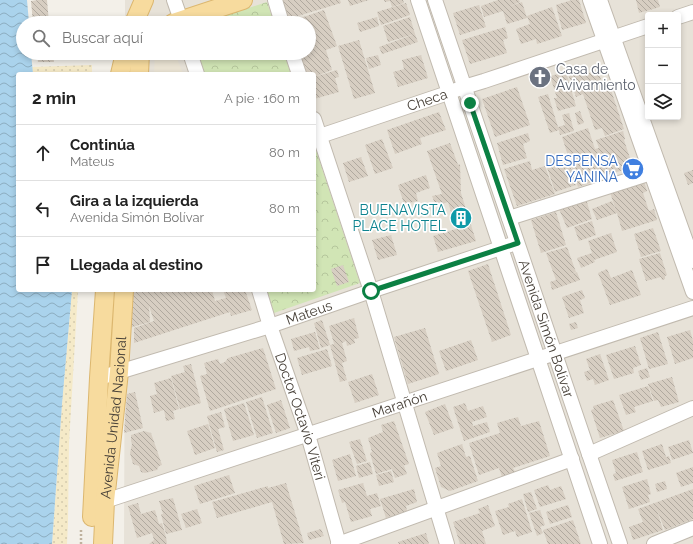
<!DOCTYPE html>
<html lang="es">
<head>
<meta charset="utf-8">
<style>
	:root { --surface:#fff; --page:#f6f6f6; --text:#222; --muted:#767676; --line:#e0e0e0 }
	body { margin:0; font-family:Raleway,sans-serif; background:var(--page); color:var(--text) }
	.controls { position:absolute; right:12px; top:12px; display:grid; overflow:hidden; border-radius:4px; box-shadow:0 2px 6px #0003 }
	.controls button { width:36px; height:36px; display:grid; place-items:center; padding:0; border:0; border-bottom:1px solid var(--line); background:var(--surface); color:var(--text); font:20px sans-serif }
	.stop { position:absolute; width:12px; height:12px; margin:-9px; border:3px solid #0b8043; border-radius:50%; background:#fff }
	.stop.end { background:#0b8043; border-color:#fff; box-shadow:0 1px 4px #0008 }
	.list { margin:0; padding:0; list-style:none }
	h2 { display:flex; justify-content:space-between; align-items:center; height:52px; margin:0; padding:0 16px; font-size:17px }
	h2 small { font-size:13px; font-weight:400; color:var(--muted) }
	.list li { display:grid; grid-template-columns:26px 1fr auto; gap:12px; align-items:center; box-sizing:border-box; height:56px; padding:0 16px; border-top:1px solid var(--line) }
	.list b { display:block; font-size:15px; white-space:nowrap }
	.list p { margin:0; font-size:13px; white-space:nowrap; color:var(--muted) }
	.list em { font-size:13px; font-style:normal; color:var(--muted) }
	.icon { flex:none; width:22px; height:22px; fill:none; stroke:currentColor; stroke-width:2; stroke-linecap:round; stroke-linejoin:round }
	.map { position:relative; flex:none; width:693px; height:544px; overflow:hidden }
	.search { position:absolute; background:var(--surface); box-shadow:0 2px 6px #0003; left:16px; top:16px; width:300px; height:44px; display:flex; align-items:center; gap:10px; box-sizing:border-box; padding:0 14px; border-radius:22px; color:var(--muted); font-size:15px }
	.panel { position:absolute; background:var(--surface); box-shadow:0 2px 6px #0003; left:16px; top:72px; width:300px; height:220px; border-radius:4px }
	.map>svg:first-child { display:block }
	.residential { fill:#e7e2d8; fill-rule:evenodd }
	.education { fill:#ebe4d4 }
	.sand { fill:url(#sand-dots) }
	.park { fill:url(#park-crowns) }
	.water { fill:url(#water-waves) }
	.building { fill:url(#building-back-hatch) }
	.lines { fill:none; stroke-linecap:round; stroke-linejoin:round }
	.minor-casing { stroke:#c1baaf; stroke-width:16 }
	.major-casing { stroke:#dcb76f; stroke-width:20 }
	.path { stroke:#bfb29e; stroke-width:2.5; stroke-dasharray:2 2; stroke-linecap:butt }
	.minor { stroke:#fff; stroke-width:14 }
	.major { stroke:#f7db9e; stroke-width:18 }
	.route { stroke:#0b8043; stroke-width:5 }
	.labels { text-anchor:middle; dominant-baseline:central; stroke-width:3.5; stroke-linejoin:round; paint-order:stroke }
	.worship-label { font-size:14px; fill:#5b616d; stroke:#fff; text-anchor:start }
	.street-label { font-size:14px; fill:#474038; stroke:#fff }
	.shop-label { font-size:14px; fill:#366cbe; stroke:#fff; text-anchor:end }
	.culture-label { font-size:14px; fill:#0d838f; stroke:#fff; text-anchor:end }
</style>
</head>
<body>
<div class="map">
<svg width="693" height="544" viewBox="0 0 693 544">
	<defs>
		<pattern id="sand-dots" width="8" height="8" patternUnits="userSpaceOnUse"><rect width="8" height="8" fill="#f5eac8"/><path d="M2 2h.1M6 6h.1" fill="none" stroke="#d3caad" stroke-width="1.8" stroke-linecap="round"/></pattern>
		<pattern id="park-crowns" width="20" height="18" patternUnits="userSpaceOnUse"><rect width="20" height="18" fill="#d1e5b5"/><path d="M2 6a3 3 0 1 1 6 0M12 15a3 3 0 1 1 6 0" fill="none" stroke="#b5c69c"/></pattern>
		<pattern id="water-waves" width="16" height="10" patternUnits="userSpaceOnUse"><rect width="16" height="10" fill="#aad3ec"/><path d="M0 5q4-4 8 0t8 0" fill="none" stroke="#8cadc0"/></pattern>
		<pattern id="building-back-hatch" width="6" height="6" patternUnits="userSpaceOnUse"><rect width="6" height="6" fill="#d7cec2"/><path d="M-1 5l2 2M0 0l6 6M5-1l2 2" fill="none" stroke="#b0a99f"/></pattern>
	</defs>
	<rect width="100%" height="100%" fill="#f3f0e9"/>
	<!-- residential -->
	<path class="residential" d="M125 0H693V544H124L125 290H314V74H125V53H309V23H125ZM648 15H678V117H648Z"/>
	<!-- education -->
	<path class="education" d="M155 53H175L183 74H154Z"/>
	<!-- sand -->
	<path class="sand" d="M92 65V74H33L32 67Z
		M72 290H78L69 443 68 523 67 544H52L62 404Z"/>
	<!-- park -->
	<path class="park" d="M267 2 274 23H203Z
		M196 53H284L291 74H202Z
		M314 144 360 283 274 313 267 290H314Z"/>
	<!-- water -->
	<path class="water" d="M0 0H27L29 23H23V53H31L33 74H18V290H72L62 404 52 544H0Z"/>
	<!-- building -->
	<path class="building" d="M38 0H47L49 23H33L31 1Z
		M282 0H340L341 3 288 19Z
		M348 0H369L350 6Z
		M384 0H403L404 3 392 7 390 1 385 2Z
		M498 0H519L520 2 508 7 522 2 527 18 507 24 503 11 484 17 481 6Z
		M572 0H579L586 23 562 30 556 5Z
		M636 0H658L660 7 639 13Z
		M406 3 410 15 381 25 377 12Z
		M479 5 486 27 460 35 453 13Z
		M552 7 562 36 537 44 536 39 521 44 516 29 530 24 527 16Z
		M324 10 337 46 326 50 332 70 314 77V74H303L296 53H309V23H286Z
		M377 17 379 26 360 32 357 23Z
		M410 17 415 34 388 42 383 26Z
		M505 27 508 38 503 40 507 53 470 64 462 40Z
		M415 34 418 42 382 54 379 47Z
		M359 40 375 93 354 99 338 46Z
		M37 53H53L54 62H38Z
		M378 55 381 65 369 69 366 58Z
		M421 55 428 78 398 87 393 72 404 69 402 60Z
		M579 64 582 75 598 70 603 86 609 84 624 129 605 136 602 128 595 130 583 94 576 97 566 68Z
		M337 70 339 77 335 78 339 92 314 99V77Z
		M566 72 576 106 558 111 554 98H557L550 76Z
		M517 87 530 125 495 137 482 99Z
		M548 94 558 127 565 125 562 115 569 113 574 131 560 135 559 130 550 133 538 97Z
		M580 111 584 123 578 125 575 113Z
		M439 112 446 130 420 138 422 144 395 154 387 130Z
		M588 128 595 149 599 148 596 140 623 131 625 139 624 140 633 167 604 176 605 178 578 187 562 137Z
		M528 133 530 141 523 144 527 158 503 165 497 143Z
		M382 139 393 168 375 174 365 145Z
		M450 143 458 165 460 164 461 193 476 241 438 252 433 236 456 229 448 202 436 206 432 196 442 194 427 151Z
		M361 157 368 176 349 182 343 163Z
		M568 158 576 185 555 192 546 164Z
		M530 161 532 170 545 166 555 194 517 206 504 169Z
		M693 170V183L688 185 684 173Z
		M426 175 430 188 416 193 418 201 404 204 398 185Z
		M644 181 647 191 643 193 649 211 654 209 657 220 622 231 617 213 597 220 592 209 612 201 616 211 610 192Z
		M586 199 592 219 567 228 559 209Z
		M556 212 566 245 541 253 531 220Z
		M592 221 596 235 579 241 574 227Z
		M653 228 661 251 641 257 634 234Z
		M611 233 617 252 594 260 595 262 581 268 577 258 592 253 588 241Z
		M391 235 397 255 378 260 372 240Z
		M567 247 576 272 567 276 577 272 580 280 552 290 550 282 556 280 546 253Z
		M660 253 667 275 665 276V279L662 280 661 277 646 281 639 259Z
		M488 264 511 335 492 342 468 271Z
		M343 265 349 282 337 286 331 269Z
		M607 269 611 278 632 270 641 295 610 305 598 273Z
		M132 290H212L215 301 226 298 223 290H245L252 310 231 316 230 312 134 343V328L154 321 149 306 150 322 129 328Z
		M582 290 585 298 580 300 584 313 569 318 562 297Z
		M354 318 359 338 354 339 355 343 347 346 346 341 342 343 347 361 342 363 347 380 340 382 330 345 321 348 314 323 322 320 330 345 334 344 329 326Z
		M576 322 578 328 571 330 569 324Z
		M425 328 439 374 408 384 394 337Z
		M690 330 693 341V358L675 364 667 337Z
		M315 332 320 349 310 351 309 347 294 351 291 339Z
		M658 332 668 364 649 369 640 338Z
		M471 340 478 360 446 371 439 351Z
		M635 346 641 365 633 368 634 373 614 379 606 355Z
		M263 348 276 389 210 411 200 376 207 374 204 363 218 359 220 364 225 362 228 358Z
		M327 349 332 366 302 375 297 358Z
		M600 354 609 380 595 385 593 379 587 381 584 372 590 370 586 359Z
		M191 364 201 403 180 409 171 376 185 372 183 366Z
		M647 368 650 377 641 380 638 371Z
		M372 374 379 395 355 403 348 382Z
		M672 377 679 402 661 407 658 400 654 401 648 384Z
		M171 378 179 409 173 411 175 419 166 421 164 410 154 413 150 396 157 394 154 383Z
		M648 386 653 401 634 407 636 412 626 415 619 395Z
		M135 392 143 428 124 433 127 394Z
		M262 397 273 433 257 438 246 402Z
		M281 400 290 428 276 433 267 405Z
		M613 400 624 431 600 438 591 410 594 409 593 406Z
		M244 403 254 435 233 441 224 409Z
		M465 403 468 411 483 406 487 417 472 422 473 426 487 422 490 432 464 441 453 407Z
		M445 404 454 428 434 435 425 412Z
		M221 412 225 427 211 431 207 416Z
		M518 417 521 426 539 421 550 456 513 468 515 472 502 477 499 468 479 475 469 443 500 433 497 423Z
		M394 421 409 464 399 467 404 466 407 474 395 478 392 469 376 474 370 453 372 452 368 438 383 432 381 425Z
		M208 424 215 448 195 455 187 431Z
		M218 429 224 450 217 452 211 431Z
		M144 431 151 433 162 465 159 466 157 470 145 473 141 472 139 466 133 464 130 453 132 444 131 441V435Z
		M360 439 367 461 357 464 349 442Z
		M689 440 693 453 672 460 668 447Z
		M462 444 466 457 470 456 478 481 450 491 441 487 435 468 441 466 437 453Z
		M662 444 666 457 669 456 671 463 648 470 642 451Z
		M637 452 643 472 615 481 613 474 616 473 612 460Z
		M350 454 356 476 338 481 332 460Z
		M370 462 373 474 359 478 356 466Z
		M693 467V483L681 487 676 473Z
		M391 471 394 482 379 486 376 475Z
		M229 475 235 493 200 504 194 486Z
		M647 479 651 494 648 495 650 502 629 509 622 487Z
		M665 481 667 489 657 492 655 484Z
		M286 483 304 543 284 544 272 502 217 518 212 502 268 486V488Z
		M363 483 367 496 377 493 381 506 370 509 372 516 351 522 345 502 342 503 338 490Z
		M548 485 550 490 561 486 566 499 540 507 534 490Z
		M414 489 417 502 406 506 407 511 386 518 380 499Z
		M693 489V519L665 530 657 510 663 530 633 540 629 527 643 522 638 509Z
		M531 492 537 509 528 512 523 494Z
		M173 498 182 530 166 534 161 514H163L159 501Z
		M522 499 532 532 517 537 515 531 503 535 495 511 509 507 508 504Z
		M138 503 141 514 155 510 159 524 162 523 166 537 167 544H149L154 540 152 533 137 538 128 506Z
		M488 505 495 526 482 531 486 544H460L453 522 480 513 478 509Z
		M568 505 572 517 550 524 546 512Z
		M197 509 202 523 186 528 181 514Z
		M540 510 545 525 540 527 543 533 537 536 529 513Z
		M573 520 581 544H548L543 530Z
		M321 529 324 536 309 540 307 533Z
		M426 533 429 544H399L398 542Z"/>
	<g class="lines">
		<!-- minor casing -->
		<g class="minor-casing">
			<g id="minor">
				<path d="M174 0 182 23"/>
				<path d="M275 0 282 23"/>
				<path d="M418 0 600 544"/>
				<path id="s1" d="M435 0 589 454 620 544"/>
				<path d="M590 0 693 292"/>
				<path d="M600 0 693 261"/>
				<path d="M678 17 693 12"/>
				<path d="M190 53 197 74"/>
				<path d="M292 53 299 74"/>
				<path d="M314 119 371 291 447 544"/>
				<path id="s2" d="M320 136 442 95 464 87 484 81 648 26"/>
				<path d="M509 218 651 173"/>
				<path id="s3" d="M259 290 270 326 308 435 339 544"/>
				<path id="s4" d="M99 378 270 326 371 291 510 245"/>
				<path d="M589 454 693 408"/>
				<path id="s5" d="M105 501 693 308"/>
				<path d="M338 544 572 459"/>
				<path d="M654 544 693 528"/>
			</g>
		</g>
		<!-- major casing -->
		<g class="major-casing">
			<g id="major">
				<path d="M134 23 144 0"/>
				<path d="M173 23 243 0"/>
				<path d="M120 74 125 53"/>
				<path d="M139 74 140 53"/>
				<path d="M92 517 99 378 105 290"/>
				<path id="s6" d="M103 544 105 501 119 372 124 290"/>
			</g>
		</g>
		<!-- path -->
		<path class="path" d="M81 544V528"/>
		<!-- minor -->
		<use href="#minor" class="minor"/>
		<!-- major -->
		<use href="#major" class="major"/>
	</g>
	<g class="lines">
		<!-- route -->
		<path class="route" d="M371 291 518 243 470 103"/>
	</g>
	<!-- icons -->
	<defs>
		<g id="church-disc" transform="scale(1.15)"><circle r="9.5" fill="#6b7280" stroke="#fff"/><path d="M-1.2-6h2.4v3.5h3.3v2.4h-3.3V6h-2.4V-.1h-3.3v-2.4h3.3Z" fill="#fff"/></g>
		<g id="supermarket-disc" transform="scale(1.15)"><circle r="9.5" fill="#3f7fe0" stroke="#fff"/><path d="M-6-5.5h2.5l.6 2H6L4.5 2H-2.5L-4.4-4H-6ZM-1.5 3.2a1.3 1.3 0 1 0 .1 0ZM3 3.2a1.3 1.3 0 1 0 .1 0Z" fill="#fff"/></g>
		<g id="building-disc" transform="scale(1.15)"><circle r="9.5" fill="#0f9aa8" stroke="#fff"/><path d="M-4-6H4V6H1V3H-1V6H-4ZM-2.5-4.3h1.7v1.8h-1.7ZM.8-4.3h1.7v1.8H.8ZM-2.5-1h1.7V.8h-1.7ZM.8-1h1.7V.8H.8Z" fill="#fff"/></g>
	</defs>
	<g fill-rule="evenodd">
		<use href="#church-disc" x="540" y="77"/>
		<use href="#supermarket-disc" x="633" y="169"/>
		<use href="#building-disc" x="461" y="218"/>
	</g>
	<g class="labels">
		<!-- worship labels -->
		<g class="worship-label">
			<text x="556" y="69">Casa de<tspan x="556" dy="16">Avivamiento</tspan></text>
		</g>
		<!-- street labels -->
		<g class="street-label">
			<text stroke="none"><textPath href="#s2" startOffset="113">Checa</textPath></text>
			<text stroke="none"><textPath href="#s4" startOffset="220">Mateus</textPath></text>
			<text stroke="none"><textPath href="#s1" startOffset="347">Avenida Simón Bolívar</textPath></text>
			<text stroke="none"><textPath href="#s5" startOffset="310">Marañón</textPath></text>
			<text stroke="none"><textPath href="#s6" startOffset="127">Avenida Unidad Nacional</textPath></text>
			<text stroke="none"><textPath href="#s3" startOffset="133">Doctor Octavio Viteri</textPath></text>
		</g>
		<!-- shop labels -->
		<g class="shop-label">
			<text x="618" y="161">DESPENSA<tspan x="618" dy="16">YANINA</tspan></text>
		</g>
		<!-- culture labels -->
		<g class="culture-label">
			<text x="446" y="210">BUENAVISTA<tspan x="446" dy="16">PLACE HOTEL</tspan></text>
		</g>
	</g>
</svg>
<div class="controls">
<button>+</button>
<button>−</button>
<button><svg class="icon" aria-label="layers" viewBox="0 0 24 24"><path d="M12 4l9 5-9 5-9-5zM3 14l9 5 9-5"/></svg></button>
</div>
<div class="stop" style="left:371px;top:291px"></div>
<div class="stop end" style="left:470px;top:103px"></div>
<div class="search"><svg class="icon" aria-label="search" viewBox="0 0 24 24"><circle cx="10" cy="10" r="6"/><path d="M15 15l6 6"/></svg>Buscar aquí</div>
<section class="panel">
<h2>2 min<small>A pie · 160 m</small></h2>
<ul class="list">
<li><svg class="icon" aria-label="ahead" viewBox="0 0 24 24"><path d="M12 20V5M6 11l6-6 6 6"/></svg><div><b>Continúa</b><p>Mateus</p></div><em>80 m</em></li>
<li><svg class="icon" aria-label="left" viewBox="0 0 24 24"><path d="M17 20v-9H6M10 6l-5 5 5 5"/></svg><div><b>Gira a la izquierda</b><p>Avenida Simón Bolívar</p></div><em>80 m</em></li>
<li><svg class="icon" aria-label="arrive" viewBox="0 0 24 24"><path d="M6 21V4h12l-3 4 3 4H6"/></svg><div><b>Llegada al destino</b></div></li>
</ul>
</section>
</div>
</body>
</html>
